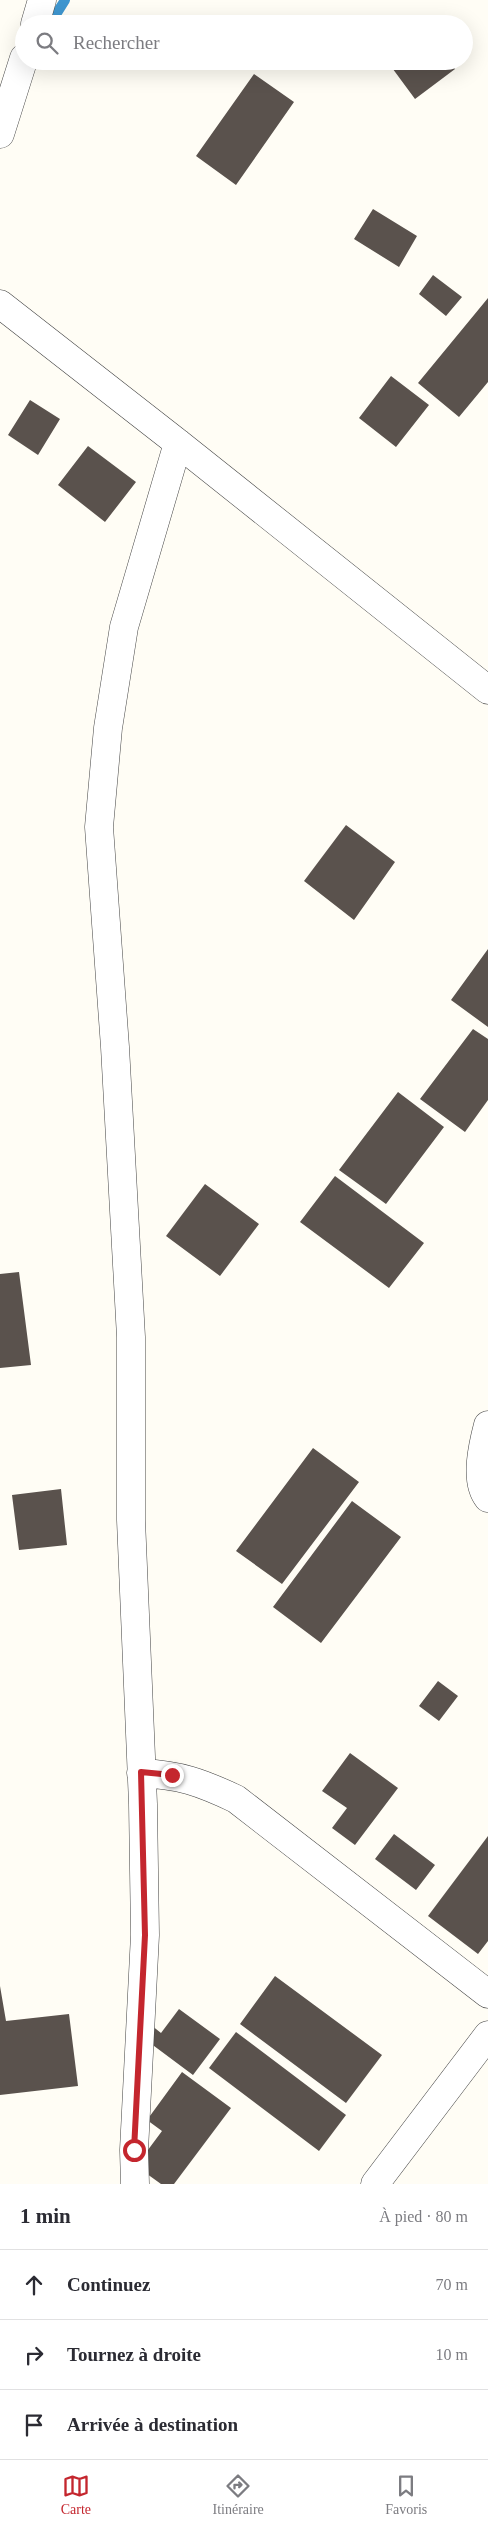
<!DOCTYPE html>
<html lang="fr">
<head>
<meta charset="utf-8">
<style>
	:root { --surface:#fff; --page:#f7f7f7; --text:#2b2b33; --muted:#7c7c81; --line:#e1e1e2; --accent:#c4262e }
	body { margin:0; font-family:"Times New Roman",serif; background:var(--page); color:var(--text) }
	.stop { position:absolute; width:15px; height:15px; margin:-11px; border:4px solid #c4262e; border-radius:50%; background:#fff }
	.stop.end { background:#c4262e; border-color:#fff; box-shadow:0 1px 5px #0008 }
	.list { margin:0; padding:0; list-style:none }
	h2 { display:flex; justify-content:space-between; align-items:center; height:65px; margin:0; padding:0 20px; font-size:21px }
	h2 small { font-size:16px; font-weight:400; color:var(--muted) }
	.list li { display:grid; grid-template-columns:32px 1fr auto; gap:15px; align-items:center; box-sizing:border-box; height:70px; padding:0 20px; border-top:1px solid var(--line) }
	.list b { display:block; font-size:19px; white-space:nowrap }
	.list em { font-size:16px; font-style:normal; color:var(--muted) }
	.icon { flex:none; width:28px; height:28px; fill:none; stroke:currentColor; stroke-width:2; stroke-linecap:round; stroke-linejoin:round }
	.map { position:relative; flex:none; width:488px; height:2184px; overflow:hidden }
	.search { position:absolute; background:var(--surface); box-shadow:0 5px 20px #0002; left:15px; right:15px; top:15px; height:55px; display:flex; align-items:center; gap:12px; box-sizing:border-box; padding:0 18px; border-radius:28px; color:var(--muted); font-size:19px }
	.sheet { height:275px; background:var(--surface) }
	nav { display:flex; justify-content:space-around; align-items:center; box-sizing:border-box; height:70px; border-top:1px solid var(--line); background:var(--surface); font-size:14px; color:var(--muted) }
	nav a { display:grid; justify-items:center; gap:2px }
	nav .on { color:var(--accent) }
	.map>svg:first-child { display:block }
	.lines { fill:none; stroke-linecap:round; stroke-linejoin:round }
	.stream { stroke:#3f96cf; stroke-width:10 }
	.building { fill:#5a524d }
	.street-casing { stroke:#444; stroke-width:29 }
	.street { stroke:#fff; stroke-width:28 }
	.route { stroke:#c4262e; stroke-width:6 }
</style>
</head>
<body>
<div class="map">
<svg width="488" height="2184" viewBox="0 0 488 2184">
	<rect width="100%" height="100%" fill="#fffdf5"/>
	<g class="lines">
		<!-- stream -->
		<path class="stream" d="M50 24 65 0"/>
	</g>
	<!-- building -->
	<path class="building" d="M387 61H450L455 69 415 99Z
		M254 74 294 102 236 185 196 156Z
		M373 209 417 236 399 267 354 239Z
		M433 275 462 297 446 316 419 294Z
		M488 298V382L459 417 418 383Z
		M391 376 429 405 396 447 359 418Z
		M30 400 60 419 38 455 8 435Z
		M88 446 136 482 105 522 58 485Z
		M346 825 395 862 354 920 304 881Z
		M488 949V1027L451 1000Z
		M473 1029 488 1039V1100L465 1132 420 1099Z
		M398 1092 444 1127 386 1204 339 1170Z
		M335 1176 424 1243 389 1288 300 1222Z
		M205 1184 259 1224 220 1276 166 1236Z
		M19 1272 31 1365 0 1368V1274Z
		M313 1448 359 1482 282 1584 236 1551Z
		M61 1489 67 1545 19 1550 12 1495Z
		M352 1501 401 1537 321 1643 273 1607Z
		M438 1681 458 1696 439 1721 419 1706Z
		M350 1753 398 1788 355 1845 332 1828 347 1808 322 1791Z
		M394 1834 435 1865 416 1890 375 1859Z
		M488 1836V1941L478 1954 428 1916Z
		M275 1976 382 2055 346 2103 240 2024Z
		M0 1986 6 2021 69 2014 78 2086 0 2095Z
		M179 2009 220 2039 193 2075 142 2037 151 2025 161 2033Z
		M236 2032 346 2115 319 2151 209 2068Z
		M182 2072 231 2108 174 2184H161L136 2166 162 2131 147 2120Z"/>
	<g class="lines">
		<!-- street casing -->
		<g class="street-casing">
			<path id="street" d="M35 24 42 0
				M0 134 24 58
				M0 304 178 443 488 690
				M488 1425C483 1444 474 1481 488 1498
				M141 1773C180 1775 200 1782 236 1799L488 1994
				M135 2184 134 2150 145 1935 143 1804 131 1520V1337L115 1047 99 827 108 728 124 627 178 443
				M375 2184 488 2035"/>
		</g>
		<!-- street -->
		<use href="#street" class="street"/>
	</g>
	<g class="lines">
		<!-- route -->
		<path class="route" d="M134 2150 145 1935 141 1772 172 1775"/>
	</g>
</svg>
<div class="stop" style="left:134px;top:2150px"></div>
<div class="stop end" style="left:172px;top:1775px"></div>
<div class="search"><svg class="icon" aria-label="search" viewBox="0 0 24 24"><circle cx="10" cy="10" r="6"/><path d="M15 15l6 6"/></svg>Rechercher</div>
</div>
<section class="sheet">
<h2>1 min<small>À pied · 80 m</small></h2>
<ul class="list">
<li><svg class="icon" aria-label="ahead" viewBox="0 0 24 24"><path d="M12 20V5M6 11l6-6 6 6"/></svg><div><b>Continuez</b></div><em>70 m</em></li>
<li><svg class="icon" aria-label="right" viewBox="0 0 24 24"><path d="M7 20v-9h11M14 6l5 5-5 5"/></svg><div><b>Tournez à droite</b></div><em>10 m</em></li>
<li><svg class="icon" aria-label="arrive" viewBox="0 0 24 24"><path d="M6 21V4h12l-3 4 3 4H6"/></svg><div><b>Arrivée à destination</b></div></li>
</ul>
</section>
<nav>
<a class="on"><svg class="icon" aria-label="map" viewBox="0 0 24 24"><path d="M3 6l6-2 6 2 6-2v14l-6 2-6-2-6 2zM9 4v14M15 6v14"/></svg>Carte</a>
<a><svg class="icon" aria-label="directions" viewBox="0 0 24 24"><path d="M12 3l9 9-9 9-9-9zM9 14v-3h6M13 9l2 2-2 2"/></svg>Itinéraire</a>
<a><svg class="icon" aria-label="saved" viewBox="0 0 24 24"><path d="M7 4h10v16l-5-4-5 4z"/></svg>Favoris</a>
</nav>
</body>
</html>
